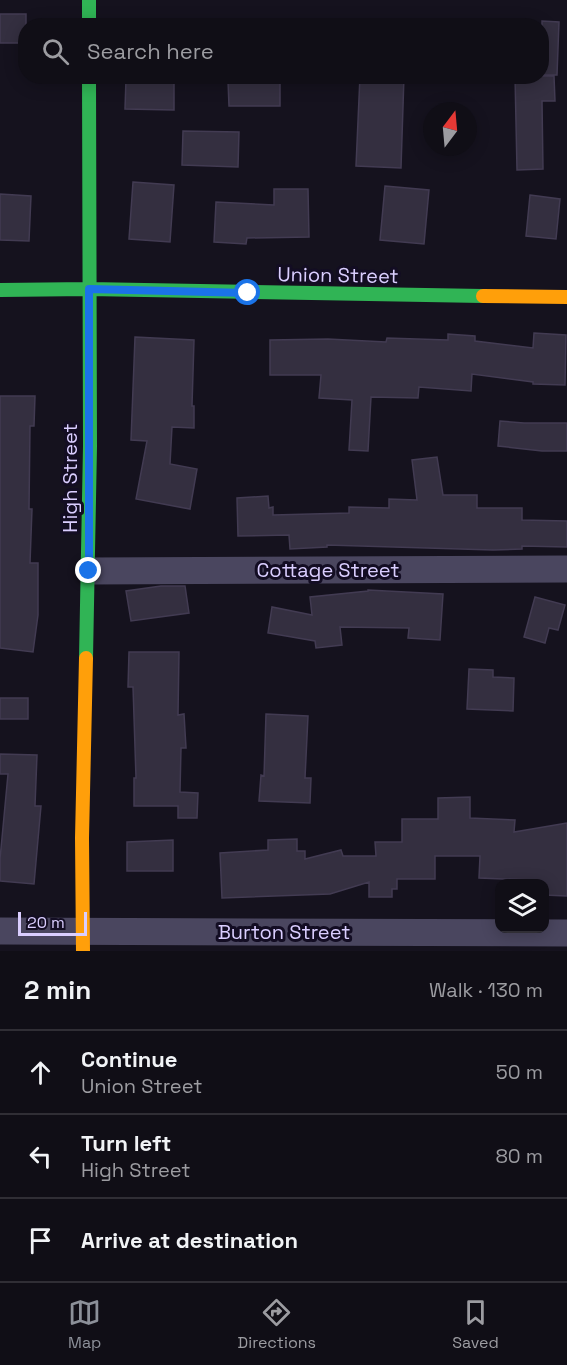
<!DOCTYPE html>
<html lang="en">
<head>
<meta charset="utf-8">
<style>
	:root { --surface:#100e16; --page:#19171f; --text:#f1f3f6; --muted:#9c9ca1; --line:#302e35; --accent:#8c9099 }
	body { margin:0; font-family:"Space Grotesk",sans-serif; background:var(--page); color:var(--text) }
	.controls { position:absolute; right:18px; bottom:18px; display:grid; overflow:hidden; border-radius:12px; box-shadow:0 3px 15px #0003 }
	.controls button { width:54px; height:54px; display:grid; place-items:center; padding:0; border:0; border-bottom:2px solid var(--line); background:var(--surface); color:var(--text); font:30px sans-serif }
	.compass { position:absolute; left:423px; top:102px; width:54px; height:54px; border-radius:50%; background:var(--surface); box-shadow:0 3px 15px #0003; rotate:16deg }
	.scale { position:absolute; left:18px; bottom:15px; width:69px; box-sizing:border-box; padding-left:6px; border:3px solid #daceff; border-top:0; font-size:16px; line-height:21px; white-space:nowrap; color:#daceff; -webkit-text-stroke:4px #130d23; paint-order:stroke }
	.stop { position:absolute; width:18px; height:18px; margin:-14px; border:4px solid #1a73e8; border-radius:50%; background:#fff }
	.stop.end { background:#1a73e8; border-color:#fff; box-shadow:0 2px 6px #0008 }
	.list { margin:0; padding:0; list-style:none }
	h2 { display:flex; justify-content:space-between; align-items:center; height:78px; margin:0; padding:0 24px; font-size:26px }
	h2 small { font-size:20px; font-weight:400; color:var(--muted) }
	.list li { display:grid; grid-template-columns:39px 1fr auto; gap:18px; align-items:center; box-sizing:border-box; height:84px; padding:0 24px; border-top:2px solid var(--line) }
	.list b { display:block; font-size:22px; white-space:nowrap }
	.list p { margin:0; font-size:20px; white-space:nowrap; color:var(--muted) }
	.list em { font-size:20px; font-style:normal; color:var(--muted) }
	.icon { flex:none; width:33px; height:33px; fill:none; stroke:currentColor; stroke-width:2; stroke-linecap:round; stroke-linejoin:round }
	.map { position:relative; flex:none; width:567px; height:951px; overflow:hidden }
	.search { position:absolute; background:var(--surface); box-shadow:0 3px 15px #0003; left:18px; right:18px; top:18px; height:66px; display:flex; align-items:center; gap:15px; box-sizing:border-box; padding:0 21px; border-radius:24px; color:var(--muted); font-size:22px }
	.sheet { height:330px; background:var(--surface) }
	nav { display:flex; justify-content:space-around; align-items:center; box-sizing:border-box; height:84px; border-top:2px solid var(--line); background:var(--surface); font-size:16px; color:var(--muted) }
	nav a { display:grid; justify-items:center; gap:3px }
	nav .on { color:var(--accent) }
	.map>svg:first-child { display:block }
	.building { fill:#342f40; stroke:#423b52; stroke-width:1.5 }
	.lines { fill:none; stroke-linecap:round; stroke-linejoin:round }
	.street { stroke:#4a465f; stroke-width:27 }
	.fast { stroke:#30b455; stroke-width:14 }
	.slow { stroke:#ff9f0a; stroke-width:14 }
	.route { stroke:#1a73e8; stroke-width:8 }
	.labels { text-anchor:middle; dominant-baseline:central; stroke-width:6; stroke-linejoin:round; paint-order:stroke }
	.street-label { font-size:20px; fill:#daceff; stroke:#130d23 }
</style>
</head>
<body>
<div class="map">
<svg width="567" height="951" viewBox="0 0 567 951">
	<rect width="100%" height="100%" fill="#15121e"/>
	<!-- building -->
	<path class="building" d="M0 14H26V43H0Z
		M542 21 559 22 557 75H542Z
		M360 76H404L401 168 356 166Z
		M515 76H554L555 101H542L543 169 517 170Z
		M126 79 174 80V110L125 109Z
		M228 81H280V106H229Z
		M183 131 239 132 238 167 182 165Z
		M133 182 174 185 170 242 129 239Z
		M385 186 429 190 424 244 380 240Z
		M274 189H308L309 237 247 238 246 244 214 242 216 202 274 205Z
		M0 194 31 196 29 241 0 240Z
		M530 195 560 199 556 239 526 236Z
		M534 333 566 335 565 385 533 384V382L472 374 471 391 419 387 418 398 371 397 368 451 349 450 352 400 319 398 321 375H270V340L328 339 386 342 387 338 448 340V334L475 336V341L533 348Z
		M135 337 194 340 192 406H194V428L172 427 170 464 197 469 190 509 136 499 147 441 131 440Z
		M0 396H35L34 426H30L29 509H32L30 563H38V615L33 652 0 648Z
		M500 421 524 423H567V451H542L498 446Z
		M437 457 443 495H477V508H522V520L567 521V547L522 546V549L493 550 327 545V547L290 549 289 535 238 536 237 498 268 496 269 508 273 507V515L349 513V507L389 508V499L417 500 412 460Z
		M161 586H185L189 613 131 621 126 591Z
		M368 590 443 594 440 640 408 638 409 628 340 627 342 645 316 648 315 641 268 633 272 607 312 615 310 597 368 591Z
		M535 597 565 605 558 630 549 628 545 643 524 637Z
		M129 652H179L178 715 184 714 186 748H181L180 792 198 793 197 818H178V806H134V778H136L133 687H128Z
		M469 669 493 670V677L514 678 513 711 467 709Z
		M0 698H28V719H0Z
		M266 714 308 716 305 778H311L310 803 259 801 261 775 264 776Z
		M0 754 37 755 35 806H41L34 884 0 881V859L8 774H0Z
		M470 797V818L515 820 514 832 567 823V896L544 895V884H533V880L479 878 480 856H435V879H397V889H392V897H369V882L330 894 222 898 220 853 268 850V840L297 839V851H305V859L341 850 343 856H376L375 842H402V819H438V798Z
		M173 840V871H127V842Z"/>
	<g class="lines">
		<!-- street -->
		<path class="street" d="M89 571 567 569
			M0 931 567 933"/>
		<!-- fast -->
		<path class="fast" d="M89 0V26
			M0 290 89 289 483 296
			M86 658 90 446 89 76"/>
		<!-- slow -->
		<path class="slow" d="M483 296 567 297
			M83 951 82 838 86 658"/>
	</g>
	<g class="lines">
		<!-- route -->
		<path class="route" d="M89 571V289L248 293"/>
	</g>
	<g class="labels">
		<!-- street labels -->
		<g class="street-label">
			<text transform="translate(338 275) rotate(1)">Union Street</text>
			<text transform="translate(70 478) rotate(-90)">High Street</text>
			<text x="328" y="570">Cottage Street</text>
			<text x="284" y="932">Burton Street</text>
		</g>
	</g>
</svg>
<div class="controls">
<button><svg class="icon" aria-label="layers" viewBox="0 0 24 24"><path d="M12 4l9 5-9 5-9-5zM3 14l9 5 9-5"/></svg></button>
</div>
<svg class="compass" viewBox="-18 -18 36 36"><path d="M0-13l5 13h-10z" fill="#e53935"/><path d="M0 13l5-13h-10z" fill="#9c9ca1"/></svg>
<div class="scale">20 m</div>
<div class="stop" style="left:248px;top:293px"></div>
<div class="stop end" style="left:89px;top:571px"></div>
<div class="search"><svg class="icon" aria-label="search" viewBox="0 0 24 24"><circle cx="10" cy="10" r="6"/><path d="M15 15l6 6"/></svg>Search here</div>
</div>
<section class="sheet">
<h2>2 min<small>Walk · 130 m</small></h2>
<ul class="list">
<li><svg class="icon" aria-label="ahead" viewBox="0 0 24 24"><path d="M12 20V5M6 11l6-6 6 6"/></svg><div><b>Continue</b><p>Union Street</p></div><em>50 m</em></li>
<li><svg class="icon" aria-label="left" viewBox="0 0 24 24"><path d="M17 20v-9H6M10 6l-5 5 5 5"/></svg><div><b>Turn left</b><p>High Street</p></div><em>80 m</em></li>
<li><svg class="icon" aria-label="arrive" viewBox="0 0 24 24"><path d="M6 21V4h12l-3 4 3 4H6"/></svg><div><b>Arrive at destination</b></div></li>
</ul>
</section>
<nav>
<a class="on"><svg class="icon" aria-label="map" viewBox="0 0 24 24"><path d="M3 6l6-2 6 2 6-2v14l-6 2-6-2-6 2zM9 4v14M15 6v14"/></svg>Map</a>
<a><svg class="icon" aria-label="directions" viewBox="0 0 24 24"><path d="M12 3l9 9-9 9-9-9zM9 14v-3h6M13 9l2 2-2 2"/></svg>Directions</a>
<a><svg class="icon" aria-label="saved" viewBox="0 0 24 24"><path d="M7 4h10v16l-5-4-5 4z"/></svg>Saved</a>
</nav>
</body>
</html>
